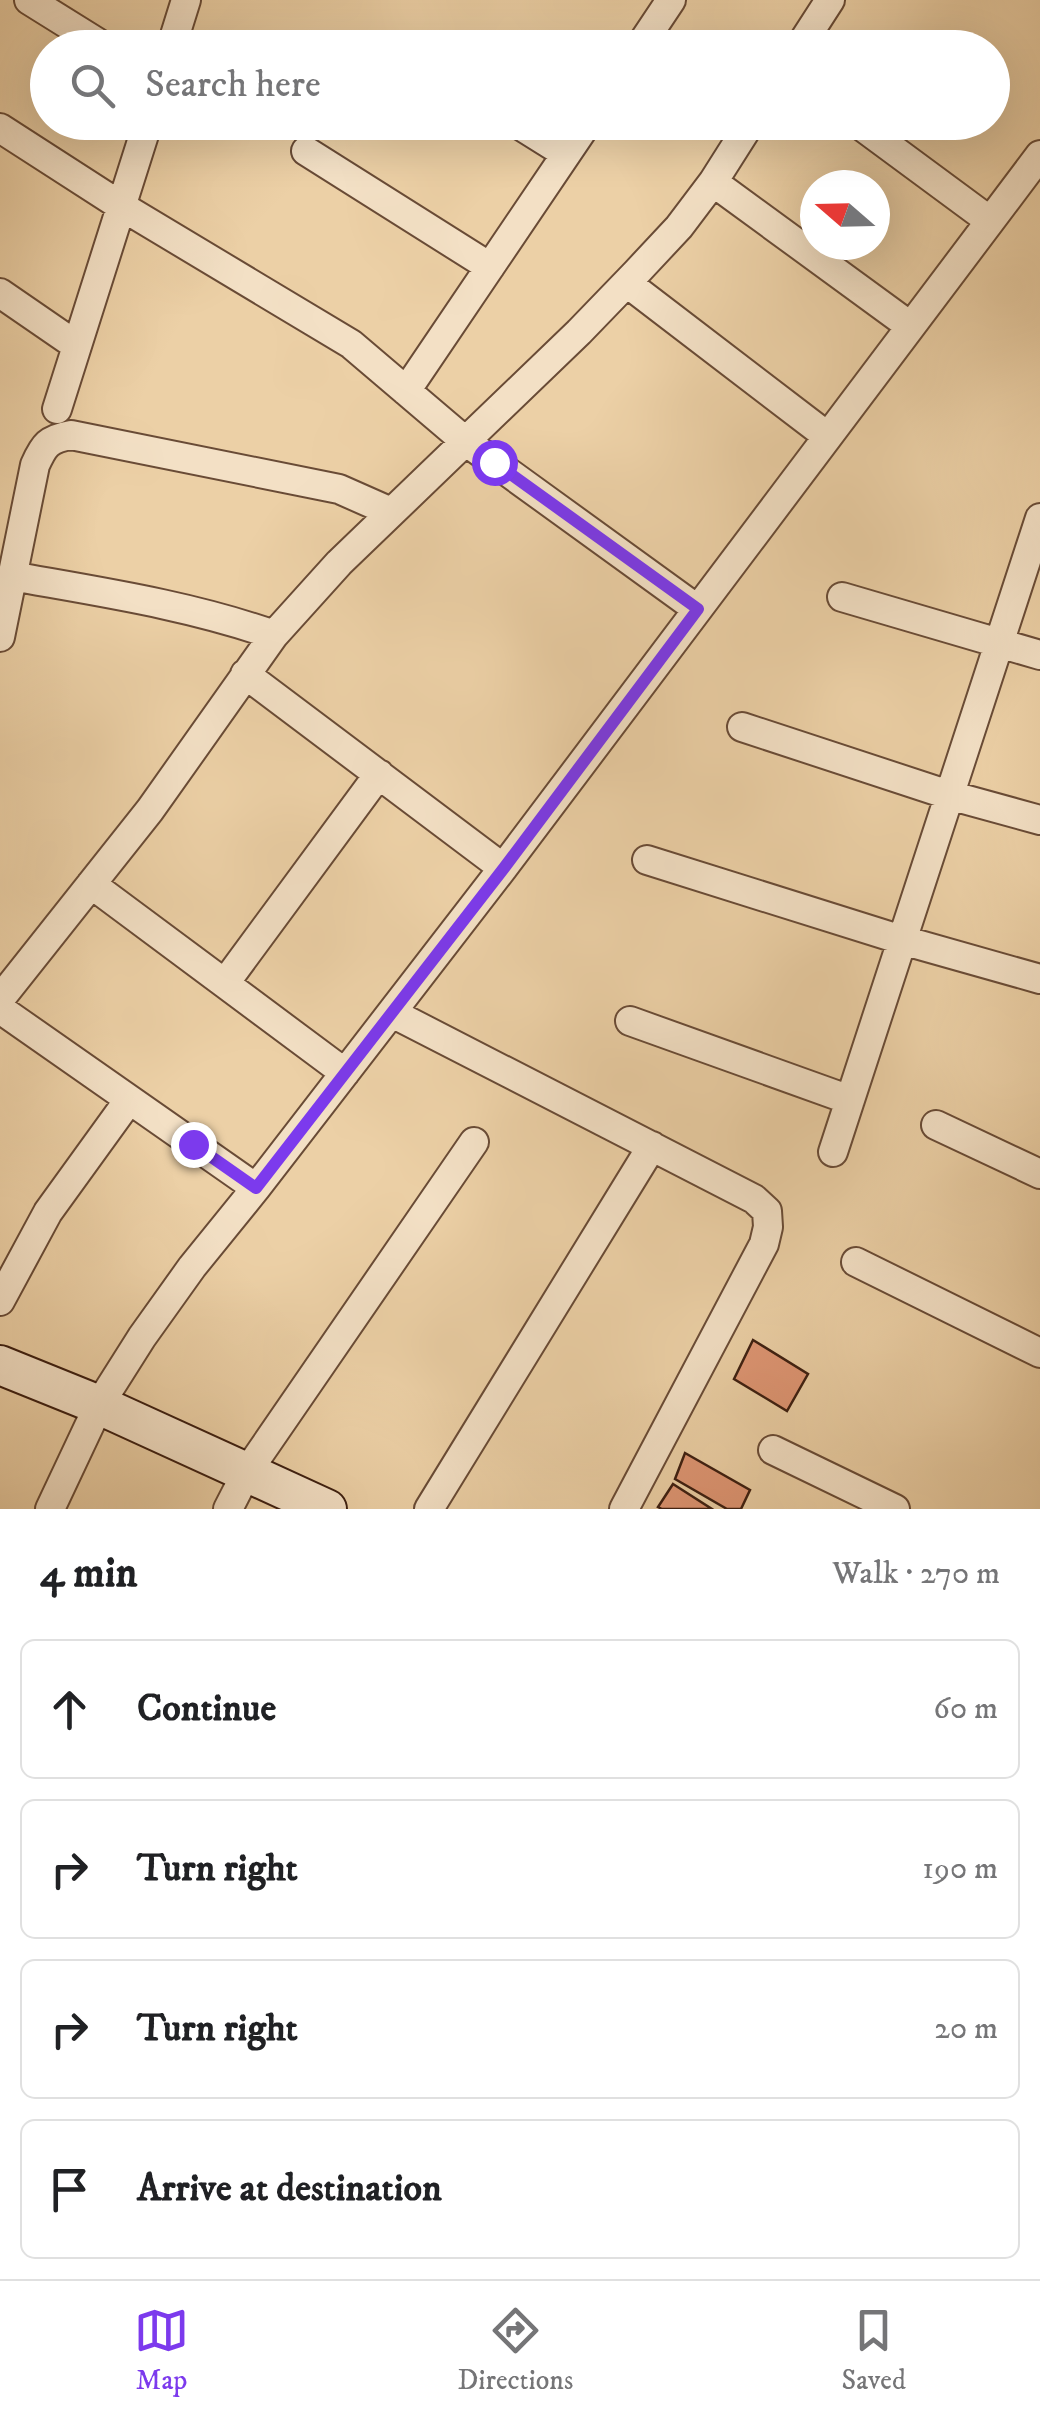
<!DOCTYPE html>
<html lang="en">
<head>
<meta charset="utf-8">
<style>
	:root { --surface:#fff; --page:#f2f2f2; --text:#202124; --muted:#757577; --line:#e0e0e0; --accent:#7c3aed }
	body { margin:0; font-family:"IM FELL DW Pica",serif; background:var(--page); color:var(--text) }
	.compass { position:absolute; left:800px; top:170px; width:90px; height:90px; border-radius:50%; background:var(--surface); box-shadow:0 10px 40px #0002; rotate:290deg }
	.stop { position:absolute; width:30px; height:30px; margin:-22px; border:8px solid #7c3aed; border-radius:50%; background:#fff }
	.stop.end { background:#7c3aed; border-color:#fff; box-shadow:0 2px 10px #0008 }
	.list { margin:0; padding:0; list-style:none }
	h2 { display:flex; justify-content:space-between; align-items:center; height:130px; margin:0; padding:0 40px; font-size:42px }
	h2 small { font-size:32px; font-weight:400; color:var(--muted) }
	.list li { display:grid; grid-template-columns:65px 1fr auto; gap:30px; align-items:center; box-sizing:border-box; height:140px; margin:0 20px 20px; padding:0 20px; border:2px solid var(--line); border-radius:15px }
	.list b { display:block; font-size:38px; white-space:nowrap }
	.list em { font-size:32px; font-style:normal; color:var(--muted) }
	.icon { flex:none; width:55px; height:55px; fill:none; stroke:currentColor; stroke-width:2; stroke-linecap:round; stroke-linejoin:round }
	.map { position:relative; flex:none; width:1040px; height:1509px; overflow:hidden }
	.search { position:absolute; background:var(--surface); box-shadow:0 10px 40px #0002; left:30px; right:30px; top:30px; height:110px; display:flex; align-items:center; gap:25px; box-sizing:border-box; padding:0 35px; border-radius:55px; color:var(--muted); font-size:38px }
	.sheet { height:770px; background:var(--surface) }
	nav { display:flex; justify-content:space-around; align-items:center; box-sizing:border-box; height:140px; border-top:2px solid var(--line); background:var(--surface); font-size:28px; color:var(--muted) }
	nav a { display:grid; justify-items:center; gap:5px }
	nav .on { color:var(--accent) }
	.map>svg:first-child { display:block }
	.building { fill:#df9674; stroke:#3d1f11; stroke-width:2.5 }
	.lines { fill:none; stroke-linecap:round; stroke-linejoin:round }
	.street-casing { stroke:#694b36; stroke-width:32 }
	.secondary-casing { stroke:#3d1f11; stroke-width:42 }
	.street { stroke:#f3e0c5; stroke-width:28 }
	.secondary { stroke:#f3e0c5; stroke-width:38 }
	.route { stroke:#7c3aed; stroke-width:12 }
</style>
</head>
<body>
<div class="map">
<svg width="1040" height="1509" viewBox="0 0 1040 1509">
	<rect width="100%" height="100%" fill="#ecd0a6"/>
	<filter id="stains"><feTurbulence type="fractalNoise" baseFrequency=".002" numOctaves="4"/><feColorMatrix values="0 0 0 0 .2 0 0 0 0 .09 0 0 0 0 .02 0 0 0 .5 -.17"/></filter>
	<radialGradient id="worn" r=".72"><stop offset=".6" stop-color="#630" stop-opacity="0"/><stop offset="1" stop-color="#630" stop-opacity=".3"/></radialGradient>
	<!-- building -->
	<path class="building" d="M753 1340 808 1374 787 1411 734 1379Z
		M685 1453 750 1490 741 1509H727L675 1479Z
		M673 1484 712 1509H662L658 1507Z"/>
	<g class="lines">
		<!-- street casing -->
		<g class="street-casing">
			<path id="street" d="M29 0 106 48
				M171 48 186 0
				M639 48 671 0
				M799 48 830 0
				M515 122 566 154
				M856 122 990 221
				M0 128 121 206 351 344 465 441 697 609
				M306 151 490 267
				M713 182 910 326
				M627 283 827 436
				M0 293 77 346
				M406 391 588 122
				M57 409 148 122
				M11 576C100 592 189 605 274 635
				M842 597 1040 655
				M0 637 35 465C44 445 48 439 71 435L339 489 391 512
				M245 674 503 868
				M742 727 949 795 1040 820
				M647 860 902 940 1040 979
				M91 884 345 1073
				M225 983 379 774
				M0 999 150 810 274 635 339 563 579 332 636 273 679 227 713 182 751 122
				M0 1009 256 1188
				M392 1013 754 1199 767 1211 768 1227 764 1244 624 1509
				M630 1021 850 1100
				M936 1125 1040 1174
				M833 1152 1040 518
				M856 1262 1040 1353
				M0 1301 48 1212 129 1100
				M773 1450 895 1509
				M50 1509 99 1405 142 1337 192 1267 256 1188 503 868 1040 155
				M228 1509 247 1472 474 1142
				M429 1509 652 1146"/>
		</g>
		<!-- secondary casing -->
		<g class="secondary-casing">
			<path id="secondary" d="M0 1365 99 1405 327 1509"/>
		</g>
		<!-- street -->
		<use href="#street" class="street"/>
		<!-- secondary -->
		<use href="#secondary" class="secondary"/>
	</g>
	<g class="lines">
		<!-- route -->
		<path class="route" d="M193 1144 256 1188 504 868 698 609 494 462"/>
	</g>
	<rect width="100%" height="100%" filter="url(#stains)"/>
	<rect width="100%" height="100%" fill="url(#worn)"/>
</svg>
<svg class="compass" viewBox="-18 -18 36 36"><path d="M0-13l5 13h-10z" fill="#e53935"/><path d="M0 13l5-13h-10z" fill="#757577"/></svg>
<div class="stop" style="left:494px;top:462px"></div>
<div class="stop end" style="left:193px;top:1144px"></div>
<div class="search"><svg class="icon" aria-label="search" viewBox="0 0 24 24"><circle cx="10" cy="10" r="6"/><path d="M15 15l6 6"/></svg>Search here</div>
</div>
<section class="sheet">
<h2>4 min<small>Walk · 270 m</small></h2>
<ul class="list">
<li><svg class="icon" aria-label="ahead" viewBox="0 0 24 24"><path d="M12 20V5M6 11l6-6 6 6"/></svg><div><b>Continue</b></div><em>60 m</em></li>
<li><svg class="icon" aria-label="right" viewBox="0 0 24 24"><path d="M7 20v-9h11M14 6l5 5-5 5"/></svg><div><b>Turn right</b></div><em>190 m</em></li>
<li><svg class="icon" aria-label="right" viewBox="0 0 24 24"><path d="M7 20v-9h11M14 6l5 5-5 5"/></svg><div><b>Turn right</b></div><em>20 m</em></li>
<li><svg class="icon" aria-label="arrive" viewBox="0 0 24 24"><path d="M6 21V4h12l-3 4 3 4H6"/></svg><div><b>Arrive at destination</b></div></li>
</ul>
</section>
<nav>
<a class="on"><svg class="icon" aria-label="map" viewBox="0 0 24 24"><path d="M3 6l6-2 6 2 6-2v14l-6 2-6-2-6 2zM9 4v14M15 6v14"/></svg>Map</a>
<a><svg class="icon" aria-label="directions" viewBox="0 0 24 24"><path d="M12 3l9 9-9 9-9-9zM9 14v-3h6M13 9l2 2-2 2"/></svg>Directions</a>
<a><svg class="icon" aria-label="saved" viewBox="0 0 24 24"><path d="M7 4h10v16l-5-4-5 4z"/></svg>Saved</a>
</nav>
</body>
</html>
